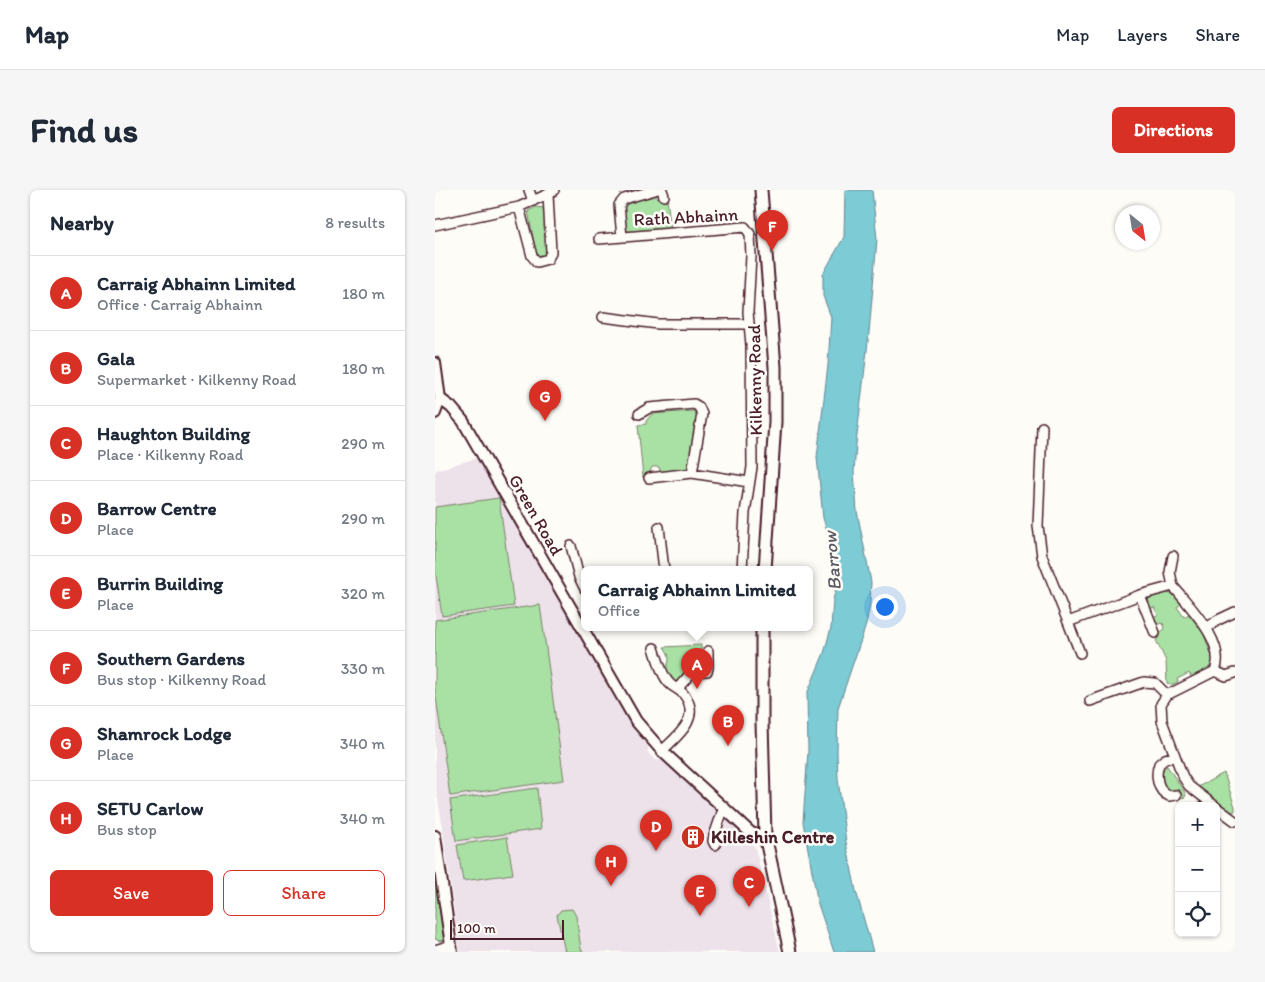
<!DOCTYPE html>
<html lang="en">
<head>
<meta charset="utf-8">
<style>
	:root { --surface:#fff; --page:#f6f6f7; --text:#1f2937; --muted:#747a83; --line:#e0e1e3; --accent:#d93025 }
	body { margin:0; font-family:Itim,sans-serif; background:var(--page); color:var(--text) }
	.controls { position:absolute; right:15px; bottom:15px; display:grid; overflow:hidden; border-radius:8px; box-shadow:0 1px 4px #0004 }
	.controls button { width:45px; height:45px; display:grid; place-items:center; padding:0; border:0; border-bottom:1px solid var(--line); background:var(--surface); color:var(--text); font:25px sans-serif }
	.compass { position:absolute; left:680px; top:15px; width:45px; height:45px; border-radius:50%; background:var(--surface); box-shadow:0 1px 4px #0004; rotate:150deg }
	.scale { position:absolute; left:15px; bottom:12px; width:114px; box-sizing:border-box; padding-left:5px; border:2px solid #4a1f2b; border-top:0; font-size:14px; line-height:18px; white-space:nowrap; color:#4a1f2b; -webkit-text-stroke:4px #fdfcf7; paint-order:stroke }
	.you { position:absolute; left:449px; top:416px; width:18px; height:18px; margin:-12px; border:4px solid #fff; border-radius:50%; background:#1a73e8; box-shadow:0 0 0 8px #1a73e833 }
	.badge { display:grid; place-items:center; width:32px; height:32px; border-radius:50%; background:var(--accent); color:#fff; font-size:16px; font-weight:700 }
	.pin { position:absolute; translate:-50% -41px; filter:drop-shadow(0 1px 2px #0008) }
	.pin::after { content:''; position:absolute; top:26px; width:18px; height:15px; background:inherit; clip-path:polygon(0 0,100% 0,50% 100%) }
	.popup { position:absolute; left:146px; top:376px; width:232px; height:65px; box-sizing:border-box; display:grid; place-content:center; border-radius:8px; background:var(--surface); filter:drop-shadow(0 1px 4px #0005); font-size:16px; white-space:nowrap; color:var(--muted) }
	.popup b { font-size:19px; color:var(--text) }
	.popup::after { content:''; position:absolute; left:50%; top:100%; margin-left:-10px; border:10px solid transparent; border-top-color:var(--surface) }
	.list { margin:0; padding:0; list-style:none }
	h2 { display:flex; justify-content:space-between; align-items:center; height:65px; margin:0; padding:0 20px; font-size:21px }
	h2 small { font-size:16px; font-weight:400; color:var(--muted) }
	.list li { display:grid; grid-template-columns:32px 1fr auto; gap:15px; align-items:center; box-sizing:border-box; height:75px; padding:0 20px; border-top:1px solid var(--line) }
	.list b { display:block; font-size:19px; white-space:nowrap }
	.list p { margin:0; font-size:16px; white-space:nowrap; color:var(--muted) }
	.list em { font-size:16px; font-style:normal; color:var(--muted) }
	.actions { display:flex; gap:10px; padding:15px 20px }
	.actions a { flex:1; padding:11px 0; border:1px solid var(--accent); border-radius:8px; text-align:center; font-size:18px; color:var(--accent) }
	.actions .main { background:var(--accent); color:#fff }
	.icon { flex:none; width:28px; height:28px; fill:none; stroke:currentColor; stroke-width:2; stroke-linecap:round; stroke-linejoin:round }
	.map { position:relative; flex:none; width:800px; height:762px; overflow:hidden; border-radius:8px }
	header { display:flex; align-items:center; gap:30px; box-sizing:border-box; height:70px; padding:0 25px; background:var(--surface); border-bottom:1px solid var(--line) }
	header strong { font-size:24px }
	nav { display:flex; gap:28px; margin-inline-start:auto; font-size:18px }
	.intro { display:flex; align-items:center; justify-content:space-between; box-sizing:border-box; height:120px; padding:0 30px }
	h1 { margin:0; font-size:35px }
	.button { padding:12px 22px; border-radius:8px; background:var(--accent); color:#fff; font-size:18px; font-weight:700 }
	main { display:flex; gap:30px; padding:0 30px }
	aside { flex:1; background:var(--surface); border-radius:8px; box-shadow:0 1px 4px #0004 }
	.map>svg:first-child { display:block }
	.built { fill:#ede1ea }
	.green { fill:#a9e1a5; stroke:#7a8068 }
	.water { fill:#7bcbd5; stroke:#678691 }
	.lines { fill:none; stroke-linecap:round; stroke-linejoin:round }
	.minor-casing { stroke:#4a1f2b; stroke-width:12 }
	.tertiary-casing { stroke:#4a1f2b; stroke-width:14 }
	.secondary-casing { stroke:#4a1f2b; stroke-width:15 }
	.minor { stroke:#fdfcf7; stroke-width:9 }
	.tertiary { stroke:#fdfcf7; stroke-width:10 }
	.secondary { stroke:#fdfcf7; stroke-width:11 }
	.labels { text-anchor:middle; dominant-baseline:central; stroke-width:5; stroke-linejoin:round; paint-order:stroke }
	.street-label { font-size:18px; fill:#4a1f2b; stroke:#fdfcf7 }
	.poi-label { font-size:18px; font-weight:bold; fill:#4a1f2b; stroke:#fdfcf7; text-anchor:start }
	.water-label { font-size:19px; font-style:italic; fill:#5b5b66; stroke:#fdfcf7 }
</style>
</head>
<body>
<header>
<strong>Map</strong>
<nav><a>Map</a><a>Layers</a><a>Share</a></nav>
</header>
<div class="intro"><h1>Find us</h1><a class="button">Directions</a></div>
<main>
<aside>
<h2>Nearby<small>8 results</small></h2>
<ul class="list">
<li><span class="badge">A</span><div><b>Carraig Abhainn Limited</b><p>Office · Carraig Abhainn</p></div><em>180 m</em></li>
<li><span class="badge">B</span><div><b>Gala</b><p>Supermarket · Kilkenny Road</p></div><em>180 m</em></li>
<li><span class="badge">C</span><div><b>Haughton Building</b><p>Place · Kilkenny Road</p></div><em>290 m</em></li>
<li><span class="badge">D</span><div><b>Barrow Centre</b><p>Place</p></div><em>290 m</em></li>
<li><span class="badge">E</span><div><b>Burrin Building</b><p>Place</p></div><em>320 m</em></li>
<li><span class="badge">F</span><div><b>Southern Gardens</b><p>Bus stop · Kilkenny Road</p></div><em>330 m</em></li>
<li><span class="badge">G</span><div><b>Shamrock Lodge</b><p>Place</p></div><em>340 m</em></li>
<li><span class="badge">H</span><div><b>SETU Carlow</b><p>Bus stop</p></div><em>340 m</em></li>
</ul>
<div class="actions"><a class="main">Save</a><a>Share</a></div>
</aside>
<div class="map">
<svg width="800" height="762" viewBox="0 0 800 762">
	<rect width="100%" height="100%" fill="#fdfcf7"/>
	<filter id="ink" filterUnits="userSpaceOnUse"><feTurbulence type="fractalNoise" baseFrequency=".02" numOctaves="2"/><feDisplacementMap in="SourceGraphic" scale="10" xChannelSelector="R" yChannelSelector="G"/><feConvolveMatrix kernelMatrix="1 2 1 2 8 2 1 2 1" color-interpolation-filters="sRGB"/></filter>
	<g filter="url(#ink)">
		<!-- built -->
		<path class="built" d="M42 268 196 532 209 547 213 557V563L220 570H225L234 573 320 657 345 762H25L6 627 0 593V283L1 280Z"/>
		<!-- green -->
		<path class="green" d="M220 5 223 9H232L236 40 191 43 188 18C196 9 208 7 220 5Z
			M101 17 109 18 112 62 111 65 105 67 101 63 93 21Z
			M259 221 263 226 255 275 251 281 226 283 224 277H217L214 284 208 288 203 235 211 234V231L217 224Z
			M64 308 79 416 7 426 0 379V317Z
			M731 403 738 404 746 414 742 417 749 427 754 424 768 442 779 472C773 480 766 484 757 488L754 483 742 489 743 492 736 495 732 493 731 471 721 450 725 447 724 443 730 439 728 433 721 435 717 427 723 425 719 417 715 419 712 414 714 408Z
			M105 415 129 590 15 606 0 500V430Z
			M266 455C266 477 269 471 252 482 247 485 245 490 239 492L234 488 230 479C236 471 235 465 229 457Z
			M732 576 751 604 750 607 746 608 743 601 733 604 731 602 725 585V582Z
			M789 583 800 617V621L797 622 763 597Z
			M102 598 106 639 21 651 15 610Z
			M72 647 78 684 28 691 22 655Z
			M0 681 10 745 8 750 5 751 0 749Z
			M137 719 141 726 146 759 148 762H130L122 725 126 720Z"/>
		<!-- water -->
		<path class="water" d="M410 0H437L442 49 434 143 421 254 419 282 422 321 436 392 435 414 431 435 403 518 402 562 403 589 411 652 421 701 438 762H399L383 714 368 632 373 561 372 504 389 463 396 438 398 410 402 394 396 354 388 328 382 267 393 175 396 127 388 106V84L409 47Z"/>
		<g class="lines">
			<!-- minor casing -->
			<g class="minor-casing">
				<path id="minor" d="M94 0 98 11
					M227 0 229 6
					M84 17 97 66 102 72 113 69 116 62 113 4 119 0
					M0 35 84 17 113 4
					M187 47 184 15 189 9 220 0
					M164 49 310 37 315 44 316 66 313 122 316 155 317 277 310 323 307 380
					M168 127 223 134H314
					M204 224 214 218 259 214 264 217 267 224 257 283
					M607 237 603 336 607 366 633 432 705 405 738 396C754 416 792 453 780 481L732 505 726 514 727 531 748 587 754 596 780 616
					M214 288 257 283 314 292
					M224 337 229 380
					M136 356 144 387 150 399
					M738 366 735 382 738 396
					M705 405 720 443
					M633 432 645 463
					M772 438 783 430 800 422
					M219 458C223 469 226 485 235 494 239 498 246 500 250 506 266 529 242 546 227 561
					M780 481 791 486 800 483
					M243 498 257 482 272 481 273 478V461
					M655 511 709 492 720 493 732 505
					M740 566 730 569 724 574C720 585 722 601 734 606L741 605
					M781 617 800 631
					M280 655 278 651 279 646 289 617
					M0 760 16 755"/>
			</g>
			<!-- tertiary casing -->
			<g class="tertiary-casing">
				<path id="tertiary" d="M0 173 5 209 0 223
					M5 209 16 217 28 231 201 531 227 561 316 643 322 645H330
					M0 646 17 762"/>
			</g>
			<!-- secondary casing -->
			<g class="secondary-casing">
				<path id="secondary" d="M326 0 340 177V232L330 380
					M327 438V532L330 645 355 762"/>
			</g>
			<!-- minor -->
			<use href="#minor" class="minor"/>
			<!-- tertiary -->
			<use href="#tertiary" class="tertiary"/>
			<!-- secondary -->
			<use href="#secondary" class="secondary"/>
		</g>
	</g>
	<!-- icons -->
	<defs>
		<g id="building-disc" transform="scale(1.25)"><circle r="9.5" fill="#c8321e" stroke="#fdfcf7"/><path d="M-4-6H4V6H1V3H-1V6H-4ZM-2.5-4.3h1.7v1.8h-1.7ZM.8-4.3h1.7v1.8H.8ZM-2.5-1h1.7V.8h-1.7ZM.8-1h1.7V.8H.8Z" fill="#fff"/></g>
	</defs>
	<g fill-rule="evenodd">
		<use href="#building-disc" x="258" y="647"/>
	</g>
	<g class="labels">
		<!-- street labels -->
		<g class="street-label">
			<text transform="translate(251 27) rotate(-3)">Rath Abhainn</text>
			<text transform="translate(320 190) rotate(-91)">Kilkenny Road</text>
			<text transform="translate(101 325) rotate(60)">Green Road</text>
		</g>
		<!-- poi labels -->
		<g class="poi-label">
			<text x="276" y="647">Killeshin Centre</text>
		</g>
		<!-- water labels -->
		<g class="water-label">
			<text transform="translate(397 371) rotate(-95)">Barrow</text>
		</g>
	</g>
</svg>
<div class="controls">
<button>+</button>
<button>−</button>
<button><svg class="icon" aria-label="locate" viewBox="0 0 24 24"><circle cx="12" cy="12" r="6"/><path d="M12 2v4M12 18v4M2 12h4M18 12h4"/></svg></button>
</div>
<svg class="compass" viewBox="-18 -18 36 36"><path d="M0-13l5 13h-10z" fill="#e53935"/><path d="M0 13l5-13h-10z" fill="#747a83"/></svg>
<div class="scale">100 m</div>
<div class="you"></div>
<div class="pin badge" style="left:262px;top:499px">A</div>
<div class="popup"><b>Carraig Abhainn Limited</b>Office</div>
<div class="pin badge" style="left:293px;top:556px">B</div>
<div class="pin badge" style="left:314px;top:717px">C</div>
<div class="pin badge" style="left:221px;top:661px">D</div>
<div class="pin badge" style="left:265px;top:726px">E</div>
<div class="pin badge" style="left:337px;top:61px">F</div>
<div class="pin badge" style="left:110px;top:231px">G</div>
<div class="pin badge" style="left:176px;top:696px">H</div>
</div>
</main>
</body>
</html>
